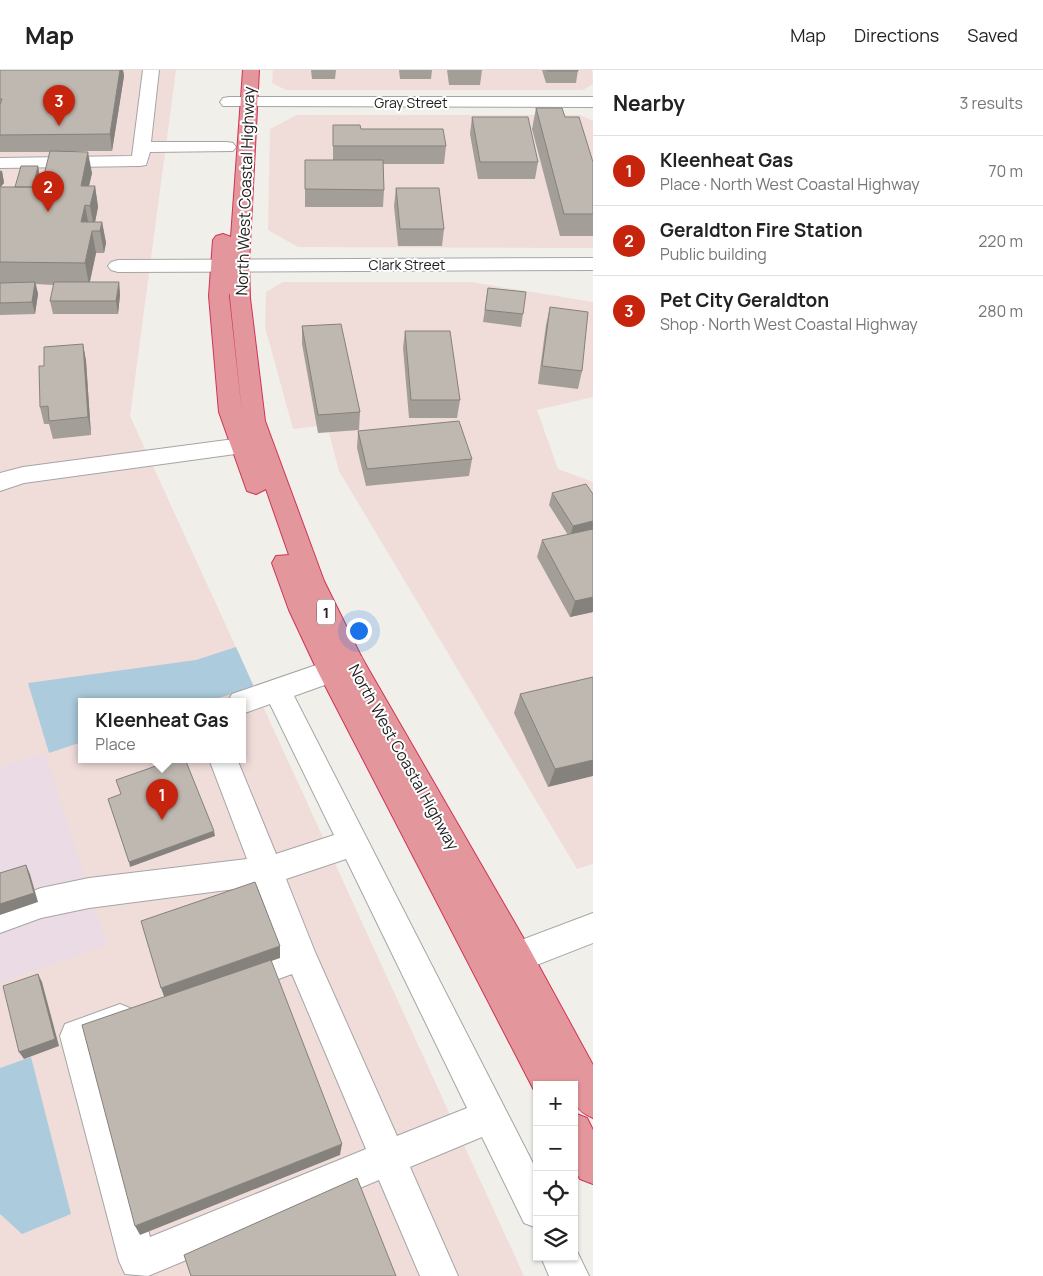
<!DOCTYPE html>
<html lang="en">
<head>
<meta charset="utf-8">
<style>
	:root { --surface:#fff; --page:#f6f6f6; --text:#222; --muted:#767676; --line:#e0e0e0; --accent:#c6240c }
	body { margin:0; font-family:Manrope,sans-serif; background:var(--page); color:var(--text) }
	.controls { position:absolute; right:15px; bottom:15px; display:grid; overflow:hidden; border-radius:0px; box-shadow:0 1px 4px #0004 }
	.controls button { width:45px; height:45px; display:grid; place-items:center; padding:0; border:0; border-bottom:1px solid var(--line); background:var(--surface); color:var(--text); font:25px sans-serif }
	.you { position:absolute; left:358px; top:560px; width:18px; height:18px; margin:-12px; border:4px solid #fff; border-radius:50%; background:#1a73e8; box-shadow:0 0 0 8px #1a73e833 }
	.badge { display:grid; place-items:center; width:32px; height:32px; border-radius:50%; background:var(--accent); color:#fff; font-size:16px; font-weight:700 }
	.pin { position:absolute; translate:-50% -41px; filter:drop-shadow(0 1px 2px #0008) }
	.pin::after { content:''; position:absolute; top:26px; width:18px; height:15px; background:inherit; clip-path:polygon(0 0,100% 0,50% 100%) }
	.popup { position:absolute; left:78px; top:628px; width:168px; height:65px; box-sizing:border-box; display:grid; place-content:center; border-radius:0px; background:var(--surface); filter:drop-shadow(0 1px 4px #0005); font-size:16px; white-space:nowrap; color:var(--muted) }
	.popup b { font-size:19px; color:var(--text) }
	.popup::after { content:''; position:absolute; left:50%; top:100%; margin-left:-10px; border:10px solid transparent; border-top-color:var(--surface) }
	.list { margin:0; padding:0; list-style:none }
	h2 { display:flex; justify-content:space-between; align-items:center; height:65px; margin:0; padding:0 20px; font-size:21px }
	h2 small { font-size:16px; font-weight:400; color:var(--muted) }
	.list li { display:grid; grid-template-columns:32px 1fr auto; gap:15px; align-items:center; box-sizing:border-box; height:70px; padding:0 20px; border-top:1px solid var(--line) }
	.list b { display:block; font-size:19px; white-space:nowrap }
	.list p { margin:0; font-size:16px; white-space:nowrap; color:var(--muted) }
	.list em { font-size:16px; font-style:normal; color:var(--muted) }
	.icon { flex:none; width:28px; height:28px; fill:none; stroke:currentColor; stroke-width:2; stroke-linecap:round; stroke-linejoin:round }
	.map { position:relative; flex:none; width:593px; height:1206px; overflow:hidden }
	header { display:flex; align-items:center; gap:30px; box-sizing:border-box; height:70px; padding:0 25px; background:var(--surface); border-bottom:1px solid var(--line) }
	header strong { font-size:24px }
	nav { display:flex; gap:28px; margin-inline-start:auto; font-size:18px }
	main { display:flex }
	aside { flex:1; background:var(--surface) }
	.map>svg:first-child { display:block }
	.commercial { fill:#f0ddda; fill-rule:evenodd }
	.industrial { fill:#eadbe5 }
	.water { fill:#accbdc }
	.lines { fill:none; stroke-linecap:round; stroke-linejoin:round }
	.minor-casing { stroke:#a5a5a5; stroke-width:2 }
	.highway-casing { stroke:#d13356; stroke-width:2 }
	.minor { fill:#fff; fill-rule:evenodd }
	.highway { fill:#e3969b; fill-rule:evenodd }
	.wall { fill:#a39e98 }
	.shaded-wall { fill:#85817c }
	.building { fill:#beb8b1; stroke:#85817c }
	.labels { text-anchor:middle; dominant-baseline:central; stroke-width:4; stroke-linejoin:round; paint-order:stroke }
	.far-street-label { font-size:14px; fill:#212121; stroke:#fff }
	.shield { fill:#fff; stroke:#646464; stroke-width:1 }
	.shield-label { font-size:15px; font-weight:bold; fill:#212121 }
	.street-label { font-size:16px; fill:#212121; stroke:#fff }
</style>
</head>
<body>
<header>
<strong>Map</strong>
<nav><a>Map</a><a>Directions</a><a>Saved</a></nav>
</header>
<main>
<div class="map">
<svg width="593" height="1206" viewBox="0 0 593 1206">
	<rect width="100%" height="100%" fill="#f1efe9"/>
	<!-- commercial -->
	<path class="commercial" d="M0 0H176L130 346 524 1206H0ZM82 631H242V689H82Z
		M273 0H592L593 14 583 20H286L272 13Z
		M297 45H580L593 51V178L298 177 268 160 270 59Z
		M283 212H471L593 232V327L537 340 558 399 593 412V794L577 799 339 401 327 355 293 359 265 257 266 222Z"/>
	<!-- industrial -->
	<path class="industrial" d="M45 683 107 875 0 913V697Z"/>
	<!-- water -->
	<path class="water" d="M236 577 254 617 209 631H82V672L49 683 28 613 196 590Z
		M31 987 71 1144 22 1164 0 1144V998Z"/>
	<g class="lines">
		<!-- minor casing -->
		<g class="minor-casing">
			<path id="minor" d="M143 0H159L151 72H227L233 73 236 77 233 81 150 82 146 95 140 96 0 98V88L132 86Z
				M229 27H593V37L223 36 220 32 223 28Z
				M593 188V200L118 202 111 200 108 196 111 192 118 190Z
				M242 368 250 370 254 376 250 382 24 413 0 421V403L23 397Z
				M351 583 361 586 365 594 361 602 294 626 537 1101V1158L524 1153 482 1067 410 1097 458 1206H420L379 1110 148 1206 125 1204 119 1191 60 966 65 954 120 934 132 939 137 951 132 963 97 976 150 1167 366 1079 292 904 238 924 226 919 222 908 226 897 280 877 257 816 89 838 41 848 0 863V833L41 818 89 808 247 789 209 689H237L276 784 334 765 270 634 242 644V631H228L232 624ZM346 789 467 1038 397 1066 315 882 286 809Z
				M593 843V873L496 911 484 906 480 895 484 884Z
				M574 1175 589 1206H549L541 1187H574Z"/>
		</g>
		<!-- highway casing -->
		<g class="highway-casing">
			<path id="highway" d="M243 0H259L249 194 250 228 265 351 324 511 362 588 528 876 593 995V1048C575 1040 574 1034 574 1015H537V1026L318 602 289 540 272 493 276 486 289 485 266 419 256 424 247 421 219 342 209 226 213 170 216 166 223 164 231 167ZM230 223V228L242 343 229 226Z
				M574 1043 587 1048 593 1060V1114L580 1109 574 1098Z"/>
		</g>
		<!-- minor -->
		<use href="#minor" class="minor"/>
		<!-- highway -->
		<use href="#highway" class="highway"/>
	</g>
	<!-- wall -->
	<path class="wall" d="M0 0H123L124 6 112 81H76L92 103 89 116H95L98 137 95 152H102L106 173 104 183H96L90 212H119L120 225 118 244H53L50 231 54 215 36 214 38 224 35 244 0 245V100L2 101 4 113 1 117H15L38 96 40 108 38 117H41L50 82H0Z
		M311 0H336L335 9H312Z
		M399 0H432L431 9H400Z
		M447 0H482L480 15H449Z
		M542 0H578L576 13H546Z
		M536 38 565 47 593 92V166H560L532 59Z
		M472 47 538 92 535 109H478L470 64Z
		M333 55 361 59 446 76 444 94H383L384 120 383 137H305V90H333Z
		M396 118 444 159 442 176H398L394 136Z
		M488 218 523 244 521 257 483 252Z
		M550 237 582 301 578 319 538 314 546 255Z
		M302 256 360 342 359 360 318 363 302 274Z
		M405 261 460 330 457 348H409L403 278Z
		M83 274 86 291 91 365 53 369 49 354H44L40 337Z
		M358 361 472 389 469 406 366 416 357 378Z
		M552 423 593 424V542L570 547 537 487 542 470 568 465 549 435Z
		M593 607 548 717 514 643 520 624Z"/>
	<!-- shaded-wall -->
	<path class="shaded-wall" d="M120 0H123L124 6 112 81 110 64Z
		M88 82 92 103 84 137 81 116Z
		M38 96 40 108 34 135 31 123Z
		M2 101 4 113 0 117V102Z
		M95 116 98 137 94 157 90 136Z
		M85 135 89 157 81 152Z
		M102 152 106 173 104 183 100 161Z
		M92 161 96 183 89 215 85 193Z
		M35 212 38 224 35 244 32 232Z
		M119 212 120 225 118 244 116 231Z
		M83 274 86 291 91 365 88 347Z
		M593 451V463L570 468 573 456Z
		M593 527V542L570 547 575 531Z
		M593 690V706L548 717 555 699Z
		M214 761 215 766 130 797 129 792Z
		M26 795 30 804 38 832 0 845V834Z
		M280 876V888L165 929 161 918Z
		M38 904 42 912 59 976 24 989 19 982Z
		M342 1074 340 1085 140 1165 135 1156Z"/>
	<!-- building -->
	<path class="building" d="M0 0H120L110 64 0 65V35L2 29H0Z
		M547 0H578V1H548Z
		M536 38H562L565 47H579L593 92V144H564Z
		M472 47H528L538 92H480Z
		M333 55H360L361 59H443L446 76H333Z
		M50 81 88 82 81 116H95L90 136 85 135 81 152H102L100 161H92L85 193 0 192V117H41Z
		M305 90H383L384 120 305 119Z
		M21 96H38L33 117H15Z
		M396 118H439L444 159H400Z
		M35 212 32 232 0 233V213Z
		M54 212H119L116 231H50Z
		M488 218 526 222 523 244 485 240Z
		M550 237 588 242 582 301 542 296Z
		M341 254 360 342 318 345 302 256Z
		M405 261H450L460 330H411Z
		M83 274 88 347 49 351 48 336 40 337 39 296H44V277Z
		M459 351 472 389 367 399 358 361Z
		M586 414 593 424V451L573 456 552 423Z
		M593 459V527L575 531 542 470Z
		M593 607V690L555 699 520 624Z
		M176 689H185L214 761 129 792 108 729 121 724 116 710Z
		M26 795 34 823 0 834V803Z
		M255 812 280 876 161 918 141 851Z
		M271 890 342 1074 135 1156 82 955Z
		M38 904 55 969 19 982 3 916Z
		M357 1108 396 1206H191L184 1185Z"/>
	<g class="labels">
		<!-- far-street labels -->
		<g class="far-street-label">
			<text x="411" y="32">Gray Street</text>
			<text x="407" y="194">Clark Street</text>
		</g>
		<!-- shield labels -->
		<rect class="shield" x="317" y="529.5" width="18" height="25" rx="4"/>
		<g class="shield-label">
			<text x="326" y="542">1</text>
		</g>
		<!-- street labels -->
		<g class="street-label">
			<text transform="translate(245 121) rotate(-88)">North West Coastal Highway</text>
			<text transform="translate(404 687) rotate(61)">North West Coastal Highway</text>
		</g>
	</g>
</svg>
<div class="controls">
<button>+</button>
<button>−</button>
<button><svg class="icon" aria-label="locate" viewBox="0 0 24 24"><circle cx="12" cy="12" r="6"/><path d="M12 2v4M12 18v4M2 12h4M18 12h4"/></svg></button>
<button><svg class="icon" aria-label="layers" viewBox="0 0 24 24"><path d="M12 4l9 5-9 5-9-5zM3 14l9 5 9-5"/></svg></button>
</div>
<div class="you"></div>
<div class="pin badge" style="left:162px;top:750px">1</div>
<div class="popup"><b>Kleenheat Gas</b>Place</div>
<div class="pin badge" style="left:48px;top:142px">2</div>
<div class="pin badge" style="left:59px;top:56px">3</div>
</div>
<aside>
<h2>Nearby<small>3 results</small></h2>
<ul class="list">
<li><span class="badge">1</span><div><b>Kleenheat Gas</b><p>Place · North West Coastal Highway</p></div><em>70 m</em></li>
<li><span class="badge">2</span><div><b>Geraldton Fire Station</b><p>Public building</p></div><em>220 m</em></li>
<li><span class="badge">3</span><div><b>Pet City Geraldton</b><p>Shop · North West Coastal Highway</p></div><em>280 m</em></li>
</ul>
</aside>
</main>
</body>
</html>
